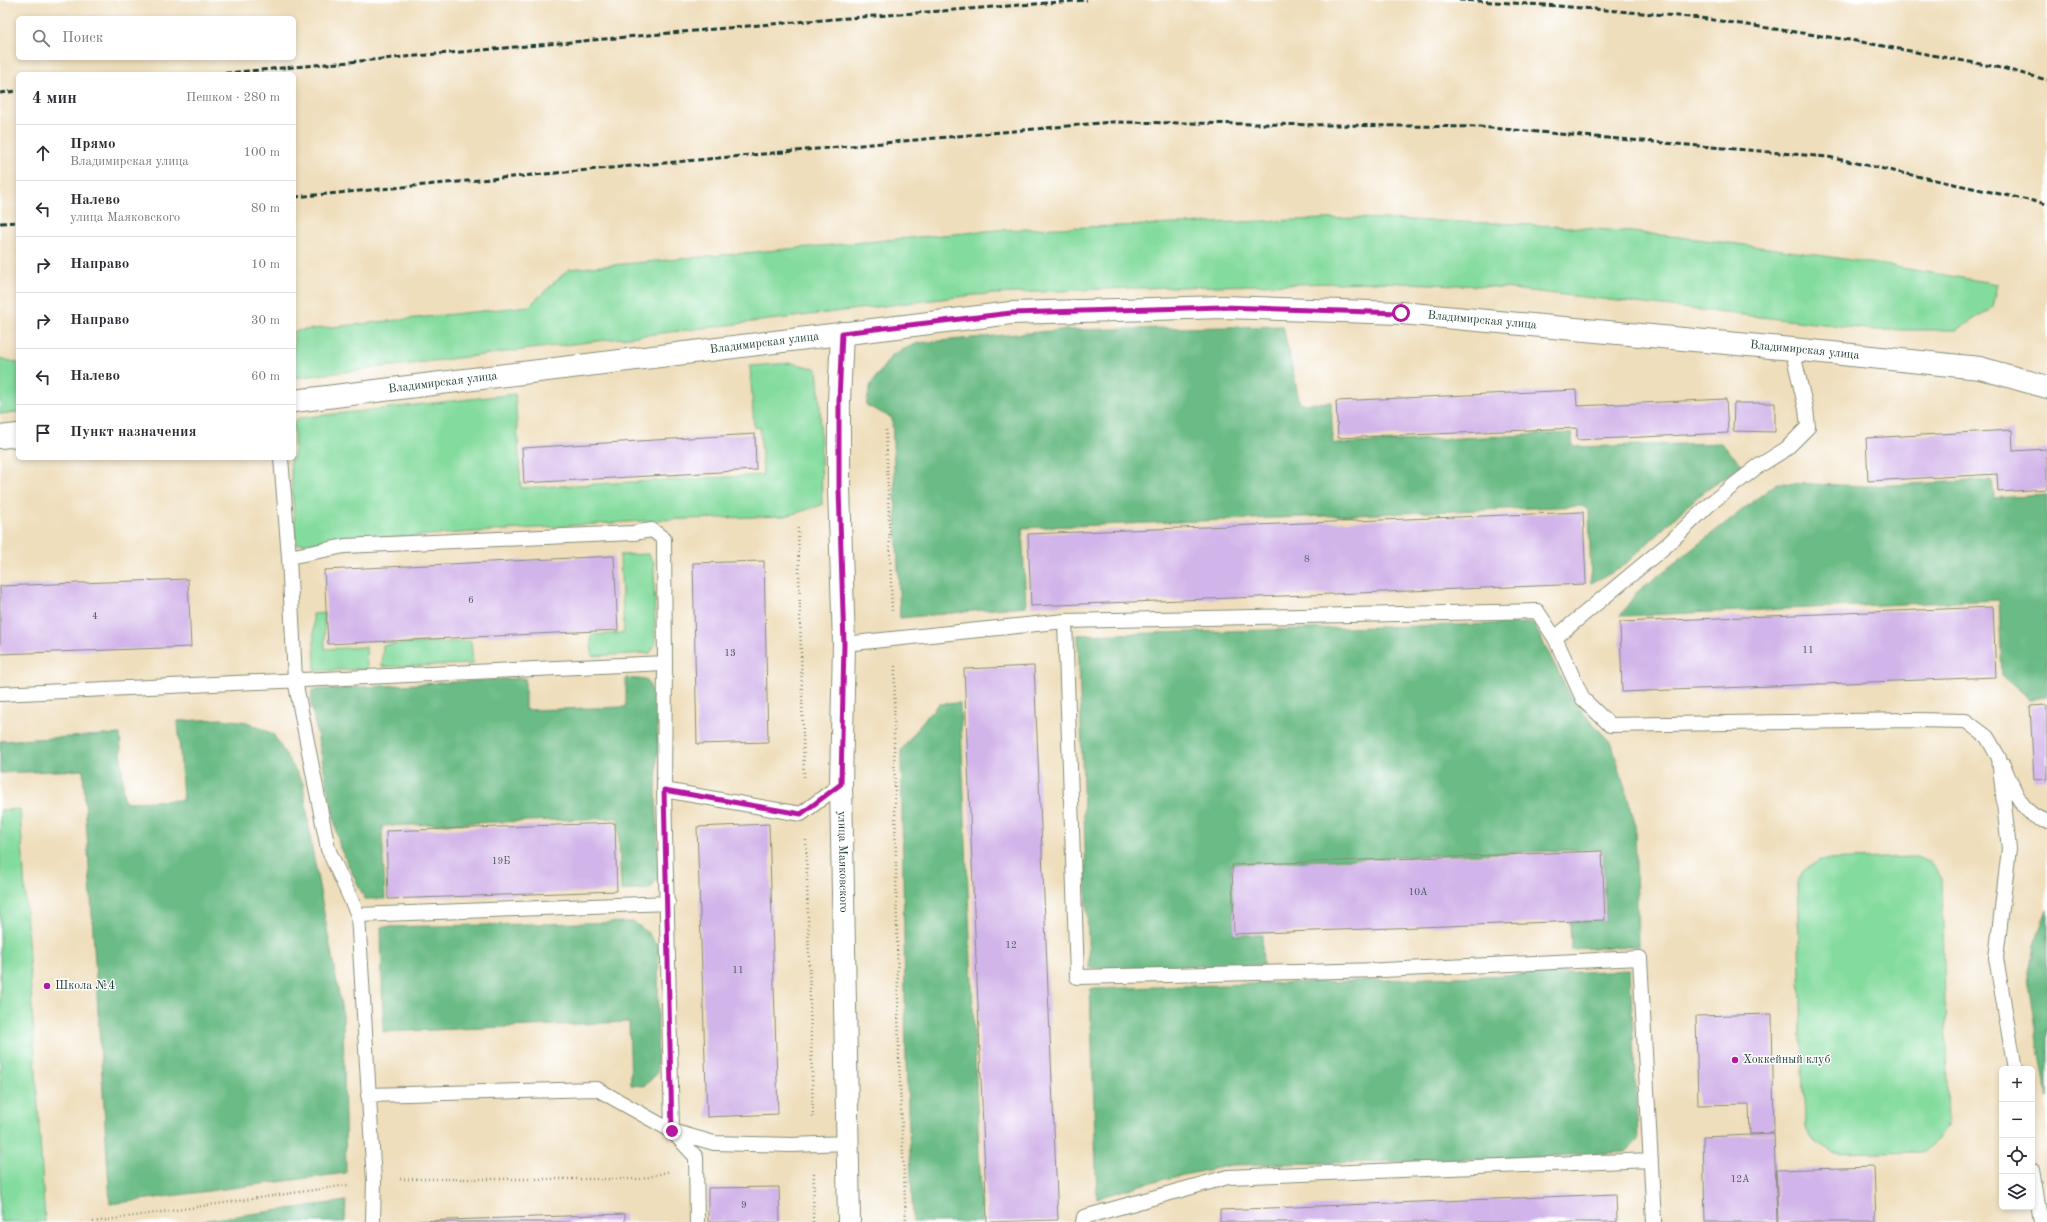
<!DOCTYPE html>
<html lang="ru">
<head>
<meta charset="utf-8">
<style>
	:root { --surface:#fff; --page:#f2f2f3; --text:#2b2b33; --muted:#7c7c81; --line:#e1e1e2 }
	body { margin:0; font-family:"Old Standard TT",serif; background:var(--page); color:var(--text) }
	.controls { position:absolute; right:12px; bottom:12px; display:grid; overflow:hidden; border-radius:6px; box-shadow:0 2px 6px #0003 }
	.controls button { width:36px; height:36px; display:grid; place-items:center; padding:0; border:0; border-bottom:1px solid var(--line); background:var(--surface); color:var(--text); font:20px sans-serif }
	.stop { position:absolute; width:12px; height:12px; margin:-9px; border:3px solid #b5179e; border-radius:50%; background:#fff }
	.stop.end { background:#b5179e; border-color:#fff; box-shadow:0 1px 4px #0008 }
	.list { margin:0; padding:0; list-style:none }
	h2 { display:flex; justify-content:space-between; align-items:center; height:52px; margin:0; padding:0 16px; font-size:17px }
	h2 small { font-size:13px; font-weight:400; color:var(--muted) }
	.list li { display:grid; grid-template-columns:26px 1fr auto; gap:12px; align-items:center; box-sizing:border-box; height:56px; padding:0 16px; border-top:1px solid var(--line) }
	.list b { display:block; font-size:15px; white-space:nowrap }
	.list p { margin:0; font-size:13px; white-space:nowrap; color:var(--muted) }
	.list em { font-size:13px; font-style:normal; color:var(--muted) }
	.icon { flex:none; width:22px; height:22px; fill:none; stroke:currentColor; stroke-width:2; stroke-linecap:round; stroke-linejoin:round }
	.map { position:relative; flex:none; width:2047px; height:1222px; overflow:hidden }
	.search { position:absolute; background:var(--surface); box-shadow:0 2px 6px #0003; left:16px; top:16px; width:280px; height:44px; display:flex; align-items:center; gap:10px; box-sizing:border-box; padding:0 14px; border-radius:6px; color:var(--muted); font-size:15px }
	.panel { position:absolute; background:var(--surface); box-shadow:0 2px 6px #0003; left:16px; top:72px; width:280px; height:388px; border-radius:6px }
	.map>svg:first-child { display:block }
	.green { fill:#84db9e; stroke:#528c69 }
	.forest { fill:#6bbb85; stroke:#457c5c }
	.building { fill:#d1b4e9 }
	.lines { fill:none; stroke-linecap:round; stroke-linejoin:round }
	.lane-casing { stroke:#878e78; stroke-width:16 }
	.street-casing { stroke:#878e78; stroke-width:24 }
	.path { stroke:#878e78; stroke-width:2.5; stroke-dasharray:1 3; stroke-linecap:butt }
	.lane { stroke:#fff; stroke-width:14 }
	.street { stroke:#fff; stroke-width:22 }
	.rail { stroke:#1f3d34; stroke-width:3; stroke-dasharray:6 3; stroke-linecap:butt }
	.route { stroke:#b5179e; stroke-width:5 }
	.poi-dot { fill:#b5179e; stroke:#fff; stroke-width:1.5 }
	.labels { text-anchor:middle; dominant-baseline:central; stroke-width:3; stroke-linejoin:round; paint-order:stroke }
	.number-label { font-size:10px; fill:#4c5b61 }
	.street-label { font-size:12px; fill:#1f3d34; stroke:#fff }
	.poi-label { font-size:12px; fill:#1f3d34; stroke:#fff; text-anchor:start }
</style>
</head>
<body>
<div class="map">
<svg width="2047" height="1222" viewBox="0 0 2047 1222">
	<rect width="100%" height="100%" fill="#fff"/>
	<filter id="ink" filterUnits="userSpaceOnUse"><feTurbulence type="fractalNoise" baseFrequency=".025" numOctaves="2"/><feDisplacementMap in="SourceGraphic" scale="8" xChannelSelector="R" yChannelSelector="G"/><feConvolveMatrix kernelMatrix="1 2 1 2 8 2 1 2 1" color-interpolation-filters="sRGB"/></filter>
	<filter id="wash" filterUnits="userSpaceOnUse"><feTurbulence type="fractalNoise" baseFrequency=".012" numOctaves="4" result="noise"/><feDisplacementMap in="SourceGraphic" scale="16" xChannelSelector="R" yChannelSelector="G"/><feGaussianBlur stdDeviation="0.9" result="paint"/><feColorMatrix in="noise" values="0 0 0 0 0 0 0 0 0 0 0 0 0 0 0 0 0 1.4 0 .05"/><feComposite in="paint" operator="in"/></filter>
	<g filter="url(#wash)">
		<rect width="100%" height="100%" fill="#efdebc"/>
		<!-- green -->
		<path class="green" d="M1356 218C1448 222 1540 223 1631 232 1754 244 1876 263 1998 284L1993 307 1957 330H1876L1485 286 1375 282 1101 289 974 295 294 378V331L529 306 569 269 997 230Z
			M0 358 18 363V412L0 414Z
			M792 363 817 369 820 404 822 505 786 516 657 520 296 544 290 458H294V423L299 418 515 394 521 488 763 475 760 427 754 428 750 366Z
			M648 554 654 562 655 644 650 653 592 656 591 635 624 633 620 555Z
			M324 613 325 649 366 647 367 669 315 671 313 614Z
			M471 641 473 664 382 667 383 645Z
			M20 809 45 1222H0V810Z
			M1916 857 1932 863 1942 879 1948 1126 1938 1140 1924 1151 1833 1153 1816 1143 1805 1127 1797 883 1803 871 1820 860Z"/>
		<!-- forest -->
		<path class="forest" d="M1283 326 1300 404 1331 402 1333 444 1571 433 1573 447 1721 443 1742 465 1697 497 1621 568 1591 583 1589 510 1582 506 1022 528 1026 606 900 618 892 418 866 405 871 384 893 354 918 343 1061 330Z
			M1992 480 1994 498 2047 495V698L2029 699 2002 676 1999 600 1620 616 1637 592 1777 483 1869 486Z
			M1533 623 1575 704 1612 744 1635 822 1638 946 1571 949 1570 922 1606 920 1603 849 1231 864 1234 935H1262L1263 965 1089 968 1078 635Z
			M525 678V710L626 707V678L647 680 656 699 658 741 656 790 659 876 650 889 621 891 618 818 382 826 385 899H365L340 848 311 704 312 690Z
			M960 703 982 1222H913L906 1061 901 751 927 716 939 704Z
			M222 719 247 722 273 734 303 783 311 842 343 1016 346 1173 110 1204 83 770 0 773V741L120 734 124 802 183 800 178 721Z
			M2047 909V1097L2030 991 2029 972 2034 945Z
			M634 922 649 934 659 948 657 1074 644 1086 631 1085 629 1022 383 1032 381 927Z
			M1630 970 1638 1140 1626 1152 1504 1159 1232 1165 1155 1181 1097 1198 1090 989 1383 980Z
			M346 1201 345 1222H192Z"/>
		<g id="blocks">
			<!-- building -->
			<path class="building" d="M1576 390 1577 406 1726 399 1728 433 1577 440V428L1338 438 1336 401Z
				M1734 403H1775V432L1733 431Z
				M2012 430 2013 451 2047 449V489L1998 492 1997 474 1868 481 1866 438Z
				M755 434 756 470 524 483 522 448Z
				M1583 512 1586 584 1031 606 1028 534Z
				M614 556 618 630 328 644 324 570Z
				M764 561 768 742 697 744 693 563Z
				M188 579 191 647 0 654V586Z
				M1993 607 1996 677 1622 692 1620 622Z
				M1034 666 1058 1220 987 1222 964 669Z
				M2047 705V779L2034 780 2030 706Z
				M615 823 617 891 388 899 386 831Z
				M769 824 778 1114 707 1117 697 827Z
				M1602 851 1605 920 1234 934 1232 865Z
				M1772 1014 1774 1133 1750 1134 1749 1104 1698 1105 1696 1016Z
				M1774 1134 1777 1222H1705L1703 1137Z
				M1874 1167 1876 1222H1778L1776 1170Z
				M779 1187 780 1222H708V1188Z
				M1616 1194 1617 1222H1220V1210Z
				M625 1214V1222H418V1221Z"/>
		</g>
	</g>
	<g filter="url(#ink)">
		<use href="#blocks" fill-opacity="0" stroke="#878e78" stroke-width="1"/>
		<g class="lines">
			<!-- lane casing -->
			<g class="lane-casing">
				<path id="lane" d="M281 458 289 557 295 680 328 849 358 915 374 1181 373 1222
					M289 557 345 546 633 533 652 530 664 539 665 663
					M1065 621 1537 611 1555 638 1583 699 1610 725 1912 720 1966 721 1987 737 1999 758 2009 849 1996 958 2015 1069
					M1555 638 1668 544 1712 502 1757 467 1786 449 1808 427 1806 409 1792 349
					M844 644 1065 621 1077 977 1383 970 1640 958 1654 1222
					M0 694 665 663 664 790 672 1131 714 1143 791 1145 848 1143
					M2003 765C2013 786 2021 816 2047 821
					M664 790 801 814 841 784
					M358 915 668 903
					M368 1095 597 1089 672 1131 696 1157 697 1222
					M2032 1170 2041 1222
					M1083 1222 1084 1217 1228 1177 1651 1160"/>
			</g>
			<!-- street casing -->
			<g class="street-casing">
				<g id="street">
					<path id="s1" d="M842 333 839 401V488L844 644 841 784 849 1222"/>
					<path id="s2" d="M294 401 1011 313 1223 307 1401 313 1792 349 1980 368 2047 387"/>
					<path d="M0 437 18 435"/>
				</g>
			</g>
			<!-- path -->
			<path class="path" d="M886 430 892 613
				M798 528 804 777
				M895 666 894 735 899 1062 906 1222
				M806 840 813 1117
				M400 1179H642L670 1171
				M93 1222 348 1185
				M813 1222 814 1171"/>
			<!-- lane -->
			<use href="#lane" class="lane"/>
			<!-- street -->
			<use href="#street" class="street"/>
			<!-- rail -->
			<path class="rail" d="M1459 0 1546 5 1700 18 1856 41 2002 68 2047 80
				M216 74 782 23 1087 0
				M0 93 18 91
				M294 197 1111 122 1479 127 1828 157 2047 204
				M0 223 18 222"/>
		</g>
	</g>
	<g class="lines" filter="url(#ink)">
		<!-- route -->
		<path class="route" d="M672 1131 664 790 801 814 841 784 844 644 839 488V401L842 333 1011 313 1223 307 1401 313"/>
	</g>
	<!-- markers -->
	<g class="poi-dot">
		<circle cx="47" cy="986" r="4"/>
		<circle cx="1735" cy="1060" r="4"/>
	</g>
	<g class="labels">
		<!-- number labels -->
		<g class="number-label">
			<text x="1307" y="559">8</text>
			<text x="471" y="600">6</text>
			<text x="95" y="616">4</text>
			<text x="1808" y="650">11</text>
			<text x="730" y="653">13</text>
			<text x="501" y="861">19Б</text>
			<text x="1418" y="892">10А</text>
			<text x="1011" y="945">12</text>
			<text x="738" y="970">11</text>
			<text x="1740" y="1179">12А</text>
			<text x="744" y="1205">9</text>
		</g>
		<!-- street labels -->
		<g class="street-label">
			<text stroke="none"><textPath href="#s2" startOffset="1194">Владимирская улица</textPath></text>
			<text stroke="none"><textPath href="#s2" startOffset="474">Владимирская улица</textPath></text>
			<text stroke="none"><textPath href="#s2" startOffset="1518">Владимирская улица</textPath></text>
			<text stroke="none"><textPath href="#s2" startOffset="150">Владимирская улица</textPath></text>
			<text stroke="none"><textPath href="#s1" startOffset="529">улица Маяковского</textPath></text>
		</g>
		<!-- poi labels -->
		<g class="poi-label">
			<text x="55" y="986">Школа №4</text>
			<text x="1743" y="1060">Хоккейный клуб</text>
		</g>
	</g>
</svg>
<div class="controls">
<button>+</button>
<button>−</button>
<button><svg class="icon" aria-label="locate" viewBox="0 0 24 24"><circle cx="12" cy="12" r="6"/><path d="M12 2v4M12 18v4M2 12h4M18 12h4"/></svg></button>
<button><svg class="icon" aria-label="layers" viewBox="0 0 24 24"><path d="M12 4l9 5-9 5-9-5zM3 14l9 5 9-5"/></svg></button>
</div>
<div class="stop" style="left:1401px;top:313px"></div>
<div class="stop end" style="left:672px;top:1131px"></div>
<div class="search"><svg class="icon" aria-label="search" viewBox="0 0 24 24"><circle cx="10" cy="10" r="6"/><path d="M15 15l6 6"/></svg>Поиск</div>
<section class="panel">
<h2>4 мин<small>Пешком · 280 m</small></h2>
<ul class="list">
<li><svg class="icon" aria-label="ahead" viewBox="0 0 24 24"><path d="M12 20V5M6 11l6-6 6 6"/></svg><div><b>Прямо</b><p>Владимирская улица</p></div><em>100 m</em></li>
<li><svg class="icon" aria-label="left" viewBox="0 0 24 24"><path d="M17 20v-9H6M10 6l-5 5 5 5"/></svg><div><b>Налево</b><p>улица Маяковского</p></div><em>80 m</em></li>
<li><svg class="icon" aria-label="right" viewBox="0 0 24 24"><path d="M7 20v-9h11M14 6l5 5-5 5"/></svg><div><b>Направо</b></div><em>10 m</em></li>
<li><svg class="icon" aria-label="right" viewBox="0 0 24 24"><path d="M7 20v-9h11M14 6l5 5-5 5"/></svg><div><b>Направо</b></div><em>30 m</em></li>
<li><svg class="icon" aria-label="left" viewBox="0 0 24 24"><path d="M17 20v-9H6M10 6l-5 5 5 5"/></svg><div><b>Налево</b></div><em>60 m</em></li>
<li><svg class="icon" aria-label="arrive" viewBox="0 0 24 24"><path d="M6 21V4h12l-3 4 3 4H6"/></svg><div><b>Пункт назначения</b></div></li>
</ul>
</section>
</div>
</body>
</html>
